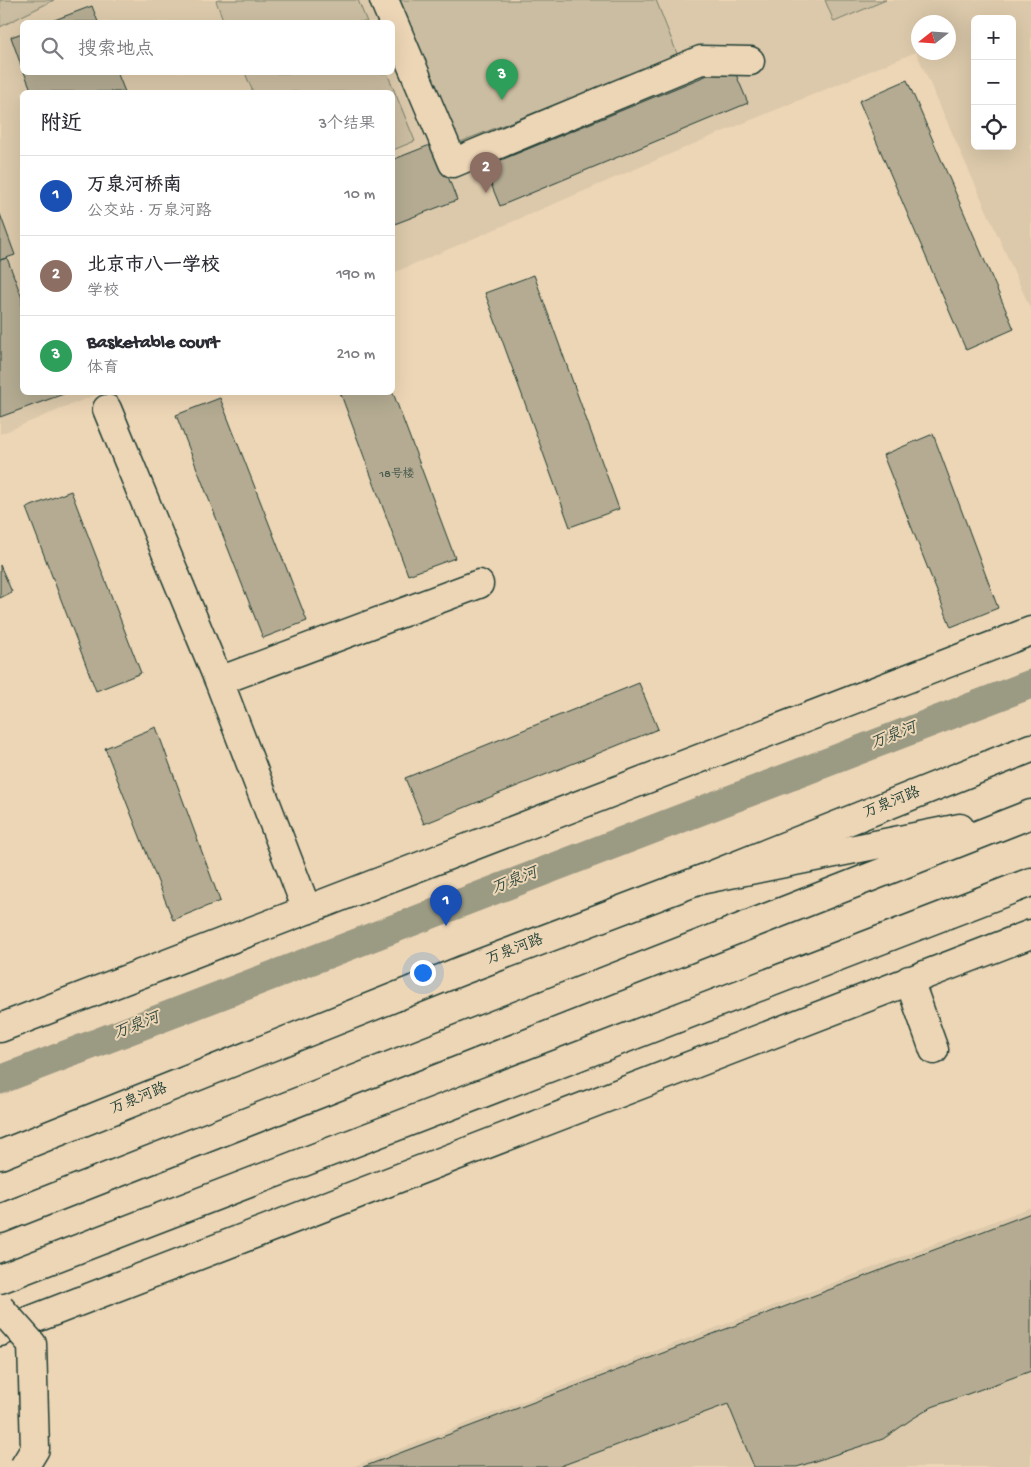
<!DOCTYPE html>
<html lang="zh">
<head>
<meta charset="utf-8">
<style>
	:root { --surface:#fff; --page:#f7f7f7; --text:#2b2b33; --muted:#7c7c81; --line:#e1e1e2; --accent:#0b8043 }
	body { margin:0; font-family:"Gochi Hand","LXGW WenKai TC",sans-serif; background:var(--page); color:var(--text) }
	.controls { position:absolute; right:15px; top:15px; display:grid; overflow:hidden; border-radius:8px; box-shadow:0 5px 20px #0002 }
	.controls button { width:45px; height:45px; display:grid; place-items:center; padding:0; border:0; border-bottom:1px solid var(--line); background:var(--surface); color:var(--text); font:25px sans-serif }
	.compass { position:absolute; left:911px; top:15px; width:45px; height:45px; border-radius:50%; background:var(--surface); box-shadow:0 5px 20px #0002; rotate:253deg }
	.you { position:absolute; left:422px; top:972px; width:18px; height:18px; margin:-12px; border:4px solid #fff; border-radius:50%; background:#1a73e8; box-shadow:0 0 0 8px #1a73e833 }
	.badge { display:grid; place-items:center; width:32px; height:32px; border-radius:50%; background:var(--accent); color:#fff; font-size:16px; font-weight:700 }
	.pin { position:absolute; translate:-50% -41px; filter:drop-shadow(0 1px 2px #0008) }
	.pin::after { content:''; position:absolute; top:26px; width:18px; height:15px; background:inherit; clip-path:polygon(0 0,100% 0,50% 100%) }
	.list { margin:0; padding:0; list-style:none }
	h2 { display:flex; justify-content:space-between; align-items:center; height:65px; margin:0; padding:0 20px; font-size:21px }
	h2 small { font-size:16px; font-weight:400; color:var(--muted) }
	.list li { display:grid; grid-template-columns:32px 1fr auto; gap:15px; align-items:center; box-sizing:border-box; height:80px; padding:0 20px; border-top:1px solid var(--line) }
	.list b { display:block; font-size:19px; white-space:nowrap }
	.list p { margin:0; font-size:16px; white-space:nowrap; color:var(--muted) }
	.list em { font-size:16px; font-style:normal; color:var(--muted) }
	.icon { flex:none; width:28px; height:28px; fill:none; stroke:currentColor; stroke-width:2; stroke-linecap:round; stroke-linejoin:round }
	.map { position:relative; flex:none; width:1031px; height:1467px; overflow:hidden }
	.search { position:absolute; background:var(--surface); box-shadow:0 5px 20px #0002; left:20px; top:20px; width:375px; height:55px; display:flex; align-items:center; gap:12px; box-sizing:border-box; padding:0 18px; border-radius:8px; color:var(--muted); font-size:19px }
	.panel { position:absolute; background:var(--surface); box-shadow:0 5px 20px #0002; left:20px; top:90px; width:375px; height:305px; border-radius:8px }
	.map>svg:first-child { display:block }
	.built { fill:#dcc9ab; fill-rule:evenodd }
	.green { fill:#cbbda1; stroke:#757d6a }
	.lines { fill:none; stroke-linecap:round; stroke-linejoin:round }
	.canal { stroke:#9b9a83; stroke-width:29 }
	.building { fill:#b4ab92; stroke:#1f3d34 }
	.minor-casing { stroke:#1f3d34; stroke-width:31 }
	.highway-casing { stroke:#1f3d34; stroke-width:31 }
	.minor { stroke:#edd6b6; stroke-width:28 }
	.highway { stroke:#edd6b6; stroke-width:28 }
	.highway-bridge-casing { stroke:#1f3d34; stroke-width:31; stroke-linecap:butt }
	.highway-bridge { stroke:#edd6b6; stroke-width:28 }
	.labels { text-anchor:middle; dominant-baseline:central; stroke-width:4; stroke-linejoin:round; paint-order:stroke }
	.number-label { font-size:12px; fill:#44584c }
	.street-label { font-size:15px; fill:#1f3d34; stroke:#edd6b6 }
	.water-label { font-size:16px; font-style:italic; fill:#324b40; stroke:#edd6b6 }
</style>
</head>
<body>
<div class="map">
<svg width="1031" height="1467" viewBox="0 0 1031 1467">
	<rect width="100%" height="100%" fill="#edd6b6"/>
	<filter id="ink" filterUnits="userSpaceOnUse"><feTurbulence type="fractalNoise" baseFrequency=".02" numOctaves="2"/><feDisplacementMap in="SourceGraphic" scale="10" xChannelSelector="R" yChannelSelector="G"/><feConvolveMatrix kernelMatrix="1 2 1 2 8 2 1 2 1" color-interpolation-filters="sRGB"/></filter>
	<g filter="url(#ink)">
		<!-- built -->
		<path class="built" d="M0 0H1031V310L916 52 710 137 393 273 392 92H22V392L100 393 0 434ZM975 19H1012V146H975ZM22 22H392V72H22ZM918 22H948V52H918Z
			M1031 1207V1467H352Z"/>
		<!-- green -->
		<path class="green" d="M0 0H54L0 27Z
			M219 0H358L367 22H224L216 1Z
			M398 0H656L678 56 455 144Z
			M825 0H886L834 22Z
			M245 73H387L415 141 393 150 392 92H253Z"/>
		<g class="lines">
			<!-- canal -->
			<path class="canal" d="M0 1080 1031 684"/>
		</g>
		<!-- building -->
		<path class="building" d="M92 6 98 22H49Z
			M22 33V68L11 37Z
			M732 65 748 103 500 206 484 167Z
			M24 72H117L125 92H32Z
			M907 80 1014 329 966 350 859 101Z
			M435 143 457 200 392 225V160Z
			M0 214 15 255 0 260Z
			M7 258 22 298V392H69L0 417V260Z
			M534 275 619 509 570 527 485 293Z
			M392 390 455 558 408 575 340 392H392Z
			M220 398 307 621 263 638 176 415Z
			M933 434 998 608 951 627 883 455Z
			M71 491 141 673 96 691 26 508Z
			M0 565 12 592 0 598Z
			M639 683 658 729 424 824 405 778Z
			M156 727 220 901 173 920 105 748Z
			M1031 1213V1371L932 1407 912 1419 883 1439 797 1467H754L728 1404 558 1467H363Z"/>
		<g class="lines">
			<!-- minor casing -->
			<g class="minor-casing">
				<path id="minor" d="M384 0 453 163 701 60 750 61
					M107 409 219 681 307 910
					M219 681 479 584
					M909 980 934 1050
					M0 1028 1031 631
					M0 1155 463 970 700 880 1031 748
					M0 1332 1031 934"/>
			</g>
			<!-- highway casing -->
			<g class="highway-casing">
				<path id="highway" d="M700 880 960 828
					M0 1219 1031 814
					M0 1279 1031 882"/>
			</g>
			<!-- minor -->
			<use href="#minor" class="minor"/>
			<!-- highway -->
			<use href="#highway" class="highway"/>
			<!-- highway-bridge casing -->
			<g class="highway-bridge-casing">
				<path id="highway-bridge" d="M0 1308 32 1344 35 1449 24 1467"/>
			</g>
			<!-- highway-bridge -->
			<use href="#highway-bridge" class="highway-bridge"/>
		</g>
	</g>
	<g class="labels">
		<!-- number labels -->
		<g class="number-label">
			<text x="397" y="475">18号楼</text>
		</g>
		<!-- street labels -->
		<g class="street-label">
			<text transform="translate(892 803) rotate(-22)">万泉河路</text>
			<text transform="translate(515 950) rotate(-21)">万泉河路</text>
			<text transform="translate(139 1099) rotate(-22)">万泉河路</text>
		</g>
		<!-- water labels -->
		<g class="water-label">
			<text transform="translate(894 737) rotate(-21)">万泉河</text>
			<text transform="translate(515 882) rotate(-21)">万泉河</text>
			<text transform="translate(137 1027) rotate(-21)">万泉河</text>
		</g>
	</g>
</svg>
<div class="controls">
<button>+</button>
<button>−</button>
<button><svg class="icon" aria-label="locate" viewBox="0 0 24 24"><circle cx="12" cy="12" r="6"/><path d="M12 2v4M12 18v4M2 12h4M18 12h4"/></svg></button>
</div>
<svg class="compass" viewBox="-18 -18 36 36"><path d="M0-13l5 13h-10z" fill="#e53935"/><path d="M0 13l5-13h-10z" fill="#7c7c81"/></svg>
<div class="you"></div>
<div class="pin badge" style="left:446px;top:926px;background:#1a4fb4">1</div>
<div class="pin badge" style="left:486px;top:193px;background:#8d6e63">2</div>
<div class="pin badge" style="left:502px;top:100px;background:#2e9e5b">3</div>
<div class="search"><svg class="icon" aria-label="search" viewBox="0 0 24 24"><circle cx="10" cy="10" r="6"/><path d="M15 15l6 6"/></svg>搜索地点</div>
<section class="panel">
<h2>附近<small>3个结果</small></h2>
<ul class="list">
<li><span class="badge" style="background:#1a4fb4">1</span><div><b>万泉河桥南</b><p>公交站 · 万泉河路</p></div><em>10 m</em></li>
<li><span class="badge" style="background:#8d6e63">2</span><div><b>北京市八一学校</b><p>学校</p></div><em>190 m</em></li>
<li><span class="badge" style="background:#2e9e5b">3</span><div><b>Basketable court</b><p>体育</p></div><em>210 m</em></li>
</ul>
</section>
</div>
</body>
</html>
